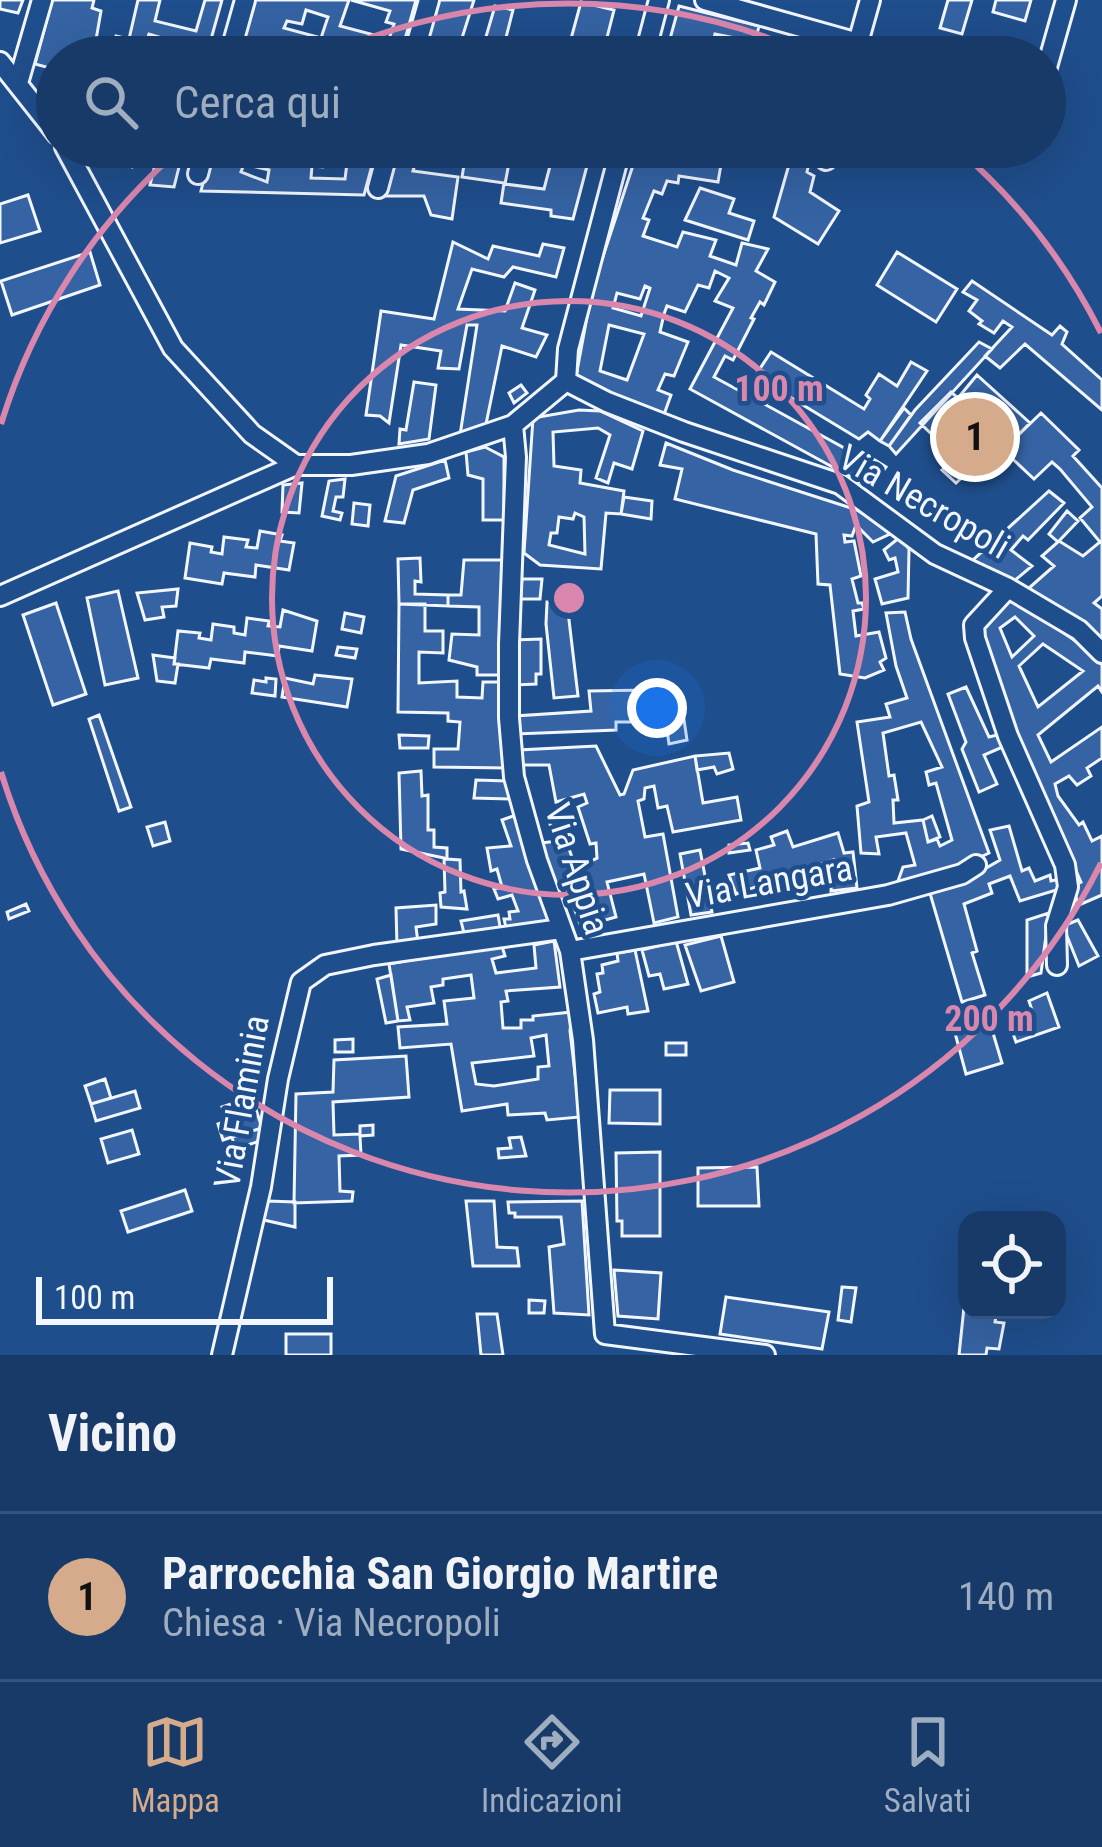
<!DOCTYPE html>
<html lang="it">
<head>
<meta charset="utf-8">
<style>
	:root { --surface:#173a69; --page:#20416f; --text:#f1f3f6; --muted:#9eadc0; --line:#36547d; --accent:#d6ab8b }
	body { margin:0; font-family:"Roboto Condensed",sans-serif; background:var(--page); color:var(--text) }
	.controls { position:absolute; right:36px; bottom:36px; display:grid; overflow:hidden; border-radius:24px; box-shadow:0 12px 48px #0002 }
	.controls button { width:108px; height:108px; display:grid; place-items:center; padding:0; border:0; border-bottom:3px solid var(--line); background:var(--surface); color:var(--text); font:60px sans-serif }
	.scale { position:absolute; left:36px; bottom:30px; width:297px; box-sizing:border-box; padding-left:12px; border:6px solid #f2f6ff; border-top:0; font-size:33px; line-height:42px; white-space:nowrap; color:#f2f6ff; -webkit-text-stroke:9px #1f4e8c; paint-order:stroke }
	.you { position:absolute; left:657px; top:708px; width:42px; height:42px; margin:-30px; border:9px solid #fff; border-radius:50%; background:#1a73e8; box-shadow:0 0 0 18px #1a73e833 }
	.badge { display:grid; place-items:center; width:78px; height:78px; border-radius:50%; background:var(--accent); color:#111; font-size:39px; font-weight:700 }
	.pin { position:absolute; translate:-50% -50%; border:6px solid #fff; box-shadow:0 3px 12px #0006 }
	.list { margin:0; padding:0; list-style:none }
	h2 { display:flex; justify-content:space-between; align-items:center; height:156px; margin:0; padding:0 48px; font-size:51px }
	h2 small { font-size:39px; font-weight:400; color:var(--muted) }
	.list li { display:grid; grid-template-columns:78px 1fr auto; gap:36px; align-items:center; box-sizing:border-box; height:168px; padding:0 48px; border-top:3px solid var(--line) }
	.list b { display:block; font-size:45px; white-space:nowrap }
	.list p { margin:0; font-size:39px; white-space:nowrap; color:var(--muted) }
	.list em { font-size:39px; font-style:normal; color:var(--muted) }
	.icon { flex:none; width:66px; height:66px; fill:none; stroke:currentColor; stroke-width:2; stroke-linecap:round; stroke-linejoin:round }
	.map { position:relative; flex:none; width:1102px; height:1355px; overflow:hidden }
	.search { position:absolute; background:var(--surface); box-shadow:0 12px 48px #0002; left:36px; right:36px; top:36px; height:132px; display:flex; align-items:center; gap:30px; box-sizing:border-box; padding:0 42px; border-radius:66px; color:var(--muted); font-size:45px }
	.sheet { height:324px; background:var(--surface) }
	nav { display:flex; justify-content:space-around; align-items:center; box-sizing:border-box; height:168px; border-top:3px solid var(--line); background:var(--surface); font-size:33px; color:var(--muted) }
	nav a { display:grid; justify-items:center; gap:6px }
	nav .on { color:var(--accent) }
	.map>svg:first-child { display:block }
	.building { fill:#3563a3; stroke:#f2f6ff; stroke-width:3; fill-rule:evenodd }
	.lines { fill:none; stroke-linecap:round; stroke-linejoin:round }
	.minor-casing { stroke:#f2f6ff; stroke-width:24 }
	.minor { stroke:#1f4e8c; stroke-width:18 }
	.ring { fill:none; stroke:#da87ad; stroke-width:6 }
	.labels { text-anchor:middle; dominant-baseline:central; stroke-width:9; stroke-linejoin:round; paint-order:stroke }
	.street-label { font-size:36px; fill:#f2f6ff; stroke:#1f4e8c }
	.centre { fill:#da87ad; stroke:#1f4e8c; stroke-width:6 }
	.ring-label { font-size:36px; text-anchor:middle; font-weight:bold; fill:#da87ad; stroke:#1f4e8c; stroke-width:9; stroke-linejoin:round; paint-order:stroke }
</style>
</head>
<body>
<div class="map">
<svg width="1102" height="1355" viewBox="0 0 1102 1355">
	<rect width="100%" height="100%" fill="#1f4e8c"/>
	<!-- building -->
	<path class="building" d="M0 0H23L18 13 0 9Z
		M52 0H94L92 8 101 11 93 57H57V70L35 64Z
		M138 0H160L155 21 196 31 205 0H222L206 57H165L169 40 149 34 142 53 153 57H110L116 36 129 39Z
		M250 0H349L340 26 389 39 394 24 386 22 390 11 351 0H416L400 57H352L336 52 334 57H235ZM306 10 328 17 321 38 284 28 287 21 302 24Z
		M435 0H474L456 57H419Z
		M948 0H972L962 34 940 28Z
		M996 0H1031L1025 21 993 12Z
		M581 2 614 10 602 57H566Z
		M495 6 513 10 501 57H480Z
		M679 6 759 26 751 57H732L735 38 715 34 710 57H665Z
		M127 147H138L132 167 122 164Z
		M150 147H184L174 187 150 185 159 149Z
		M212 147H317L315 152 326 155 328 147H339L336 159 327 157 323 167 312 166 311 178 345 179 349 147H377L364 195 201 191ZM244 164 269 170 267 182 241 172Z
		M394 147H420L413 171 458 177 452 219 431 215 424 196H380Z
		M438 147 449 149 440 163 431 158Z
		M467 147H512L505 184 544 189 555 147H592L573 219 551 216V210L501 203 504 183 462 177Z
		M639 147H724L718 182 679 176 678 183 667 181 662 194 654 191 643 218 649 220 643 236 677 247 683 232 716 240 710 256 736 265 742 243 768 249 756 271 775 282 764 305 760 302 751 318 754 319 733 360 725 356 714 377 751 397 754 391 769 399 766 405 859 456 862 452 886 467 871 488 690 389 733 308 715 301 729 278 715 271 709 288 698 285 685 312 667 306 664 314 660 332 688 342 674 376 665 374 658 390 671 395 662 420 575 382 592 290ZM645 286 650 288 641 316 613 308 617 293 640 299ZM609 325 644 334 627 380 600 371Z
		M794 147H813L807 172 814 176 810 192 839 211 818 244 774 217Z
		M700 188 734 199 729 213 754 221 748 240 685 220Z
		M28 195 40 231 0 243V204Z
		M453 242 488 259 493 246 539 256 543 244 564 248 556 277 513 267 504 277 472 269 458 309 505 311 515 283 535 290 522 328 547 335 536 357 502 346 485 429 460 435 477 325H467L459 369 438 368 441 351 401 345 389 423 380 416 366 415 381 311 434 319Z
		M90 252 100 285 12 315 1 281Z
		M897 252 957 289 936 322 877 285Z
		M972 281 1052 335 1060 326 1067 332 1062 344 1102 380V410L1025 344 1000 368 985 356 1012 327 1003 321 994 333 979 324 982 321 969 311 977 300 963 292Z
		M979 342 992 349 896 454 889 446 915 410Z
		M771 352 864 409 870 399 866 395 879 374 897 386 911 362 927 371 880 441 868 432 859 439 755 376Z
		M977 375 1030 423 996 457 992 452 975 469 960 455 957 459 969 471 956 483 942 470 956 458 920 423 951 392 958 398Z
		M414 382 436 385 429 439 399 444 400 429 406 430Z
		M521 385 527 393 514 403 509 393Z
		M904 408 911 415 889 446 880 441Z
		M579 410 600 411 643 431 632 469 614 463 608 483 596 478 610 435 598 428 553 432 554 466 581 470 580 483 624 491 621 514 606 513 601 569 540 565 524 553 533 418ZM575 513 584 517 585 554 549 545 551 533H557L559 517 573 519Z
		M1041 413 1079 450 1073 456 1102 488V596L1094 603 1102 609V647L1029 588 1054 566 1042 556 1058 542 1049 534 1067 511 1078 521 1059 541 1083 556 1100 542 1080 518 1092 507 1060 469 1052 462 1034 479 1003 450Z
		M666 443 733 470 857 510 894 532 873 542 856 525 852 536 844 535 845 542 854 541 861 576 852 579 858 603H862L864 609 853 611 856 636 879 632 886 658 880 662 884 670 865 678 840 674 830 585 818 584 816 534 675 499 682 469 660 465Z
		M485 447 504 457V520H483V479L468 475 466 452Z
		M445 460 449 478 413 490 404 523 385 521 396 476Z
		M345 479 343 497H336L333 511 342 513 340 520 322 516 329 481Z
		M302 483 299 513 282 512 283 485Z
		M1049 491 1064 503 1028 540 1023 536 1011 550 1032 566 1014 581 973 560Z
		M624 497 652 501 651 519 621 514Z
		M354 503 370 505 368 526 352 524Z
		M260 531 282 535 280 541 294 543 289 570 256 565 255 577 224 573 222 584 185 578 190 543 212 547 211 552 222 554 224 537 248 540 246 547 257 548Z
		M900 537 909 549 908 598 882 604 875 579 898 572 895 558 889 560 884 550Z
		M420 558 421 582 415 581V594L448 595V606L399 604 398 559Z
		M464 560H502V675H477V667L449 660 452 634 479 635V607L448 606V595H461Z
		M522 579H542L540 599H520Z
		M178 589 176 606 162 607 164 617 145 620 137 593Z
		M118 591 138 678 105 685 87 598Z
		M1011 597 1080 644 1102 665V692L1098 686 1038 735 1051 762 1102 727V758L1087 768 1091 776 1077 785 1069 776 1055 784 1058 796 1079 825 1083 822 1092 841 1102 836V895L1079 905 1072 887 1081 882 1013 726 980 628ZM1015 617 1034 636 1012 657 1000 628ZM1043 644 1083 671 1038 707 1019 666Z
		M547 602 567 603 578 696 554 698 546 624Z
		M56 603 86 694 53 705 23 615Z
		M399 604H425V631H443V653L419 652V683L457 681V697L482 698 483 682H502L507 768 434 767V749H458L460 722 448 721V713L398 712Z
		M283 610 317 621 312 651 279 646 278 656 245 652 244 663 211 659 209 668 174 664 178 631 200 633 199 638 211 640 213 624 234 627V633L245 635 247 618 269 621 268 626 280 627Z
		M905 612 911 639 989 853 937 877 898 881 903 867 915 865 906 833 876 837 879 854 861 853 857 806 869 802 857 722 890 717 886 704 907 698 896 666 886 613ZM921 722 942 767 926 772 929 785 936 783 952 840 940 846 937 839 928 842 923 820 894 823 893 800H898L894 775 889 776 883 733Z
		M345 613 364 617 361 633 342 629Z
		M541 639V674H536V684L515 685 514 640Z
		M338 647 357 649 355 658 336 655Z
		M153 655 175 658 174 664H178L175 683 157 681Z
		M315 675 352 679 347 707 282 697 285 678 313 684Z
		M266 678 276 679 275 696 252 693 254 680 266 682Z
		M966 687 989 737 1001 734 1005 746 984 755 997 784 979 792 962 749 966 742 948 694Z
		M648 690 649 722H616V730L516 734 515 716 591 711 589 691Z
		M683 713 687 740 669 744 665 717Z
		M99 715 131 807 119 811 89 719Z
		M399 735 429 736 428 748H400Z
		M596 746 620 795 624 794 633 770 695 756 703 803 737 797 741 820 673 832 667 806 658 808 654 786 645 788 644 799 638 801 645 837 663 834 678 917 654 923 644 874 607 882 616 917 581 927 565 883 555 886 541 843 566 840 576 869 597 858 596 843 590 844 578 807 587 803 584 794 556 802 549 765H522L519 750Z
		M729 753 733 769 717 774 714 767 697 770 695 756Z
		M421 771 422 796 428 795V830H434V847L447 848V859L460 860 461 892 464 891 467 909 441 907 440 893 445 892 444 858 401 849 399 773Z
		M476 780 507 781 511 799 474 798Z
		M563 812 568 827 551 828 548 816Z
		M516 815 553 923 507 932 504 919H510L509 912 518 911 512 895 498 899 494 889 502 887 497 869 491 871 487 848 511 846 502 820Z
		M932 816 940 837 928 842 923 820Z
		M165 822 170 841 153 846 147 827Z
		M1009 826 1022 871 1029 868 1035 881 1050 875 1051 881 1060 879 1063 888 1020 901 1010 876 989 884 992 893 964 904 977 951 972 953 985 995 962 1002 929 890 967 879 1000 860 990 830Z
		M787 831 793 847 838 833 844 853 853 852 857 888 831 891 833 860 736 894 729 875 760 868 756 850 774 845 771 837Z
		M748 843 750 850 729 853V845Z
		M700 850 712 912 691 915 680 854Z
		M26 904 29 911 9 919 7 912Z
		M436 905V924L416 927 418 943 397 947 396 908Z
		M1049 913 1041 973 1027 977V920Z
		M498 915 501 932 465 937 461 921Z
		M1078 920 1098 956 1079 966 1063 926Z
		M721 936 734 982 701 991 685 945Z
		M554 941 560 987 506 991 508 1001 501 1002 503 1028H521V1020H533V1016L572 1012 570 1031 580 1117 547 1120 545 1113 508 1115 507 1104 462 1111 451 1044 400 1048 398 1027 447 1024 444 1001 474 998 471 975 443 979V985L431 987 434 1003 407 1007 410 1020 398 1021 389 964 501 943 505 956 492 959 496 973 536 968 534 945ZM546 1035 549 1066 538 1067V1079L494 1086 476 1084 472 1063 534 1056 531 1038Z
		M676 941 688 984 664 989 660 974 649 976 642 950Z
		M635 950 648 1011 628 1014 627 1007 598 1013 594 994 600 992 597 974 603 973 602 965 618 961 617 953Z
		M391 975 398 1021 386 1023 377 979Z
		M1047 993 1059 1027 1016 1042 1010 1025 1034 1016 1029 1001Z
		M990 1023 1002 1063 966 1074 955 1033Z
		M353 1039V1052H335V1040Z
		M666 1043H686V1055H666Z
		M406 1056 409 1097 333 1102 334 1135 360 1134V1126L373 1125V1135L360 1136 361 1155 339 1156 340 1191 353 1192 352 1201 294 1203 296 1094 333 1092 334 1060Z
		M105 1079 111 1098 91 1104 85 1086Z
		M610 1090H660V1124L609 1123Z
		M135 1091 140 1108 96 1121 91 1104Z
		M252 1097 262 1128 232 1137 222 1107Z
		M227 1121 232 1137 223 1140 218 1124Z
		M262 1128 266 1139 235 1149 232 1137Z
		M132 1130 139 1154 108 1163 101 1139Z
		M521 1137 526 1156 499 1158 498 1149 511 1148 509 1138Z
		M660 1152V1236H622V1221H617L616 1153Z
		M757 1167 759 1206H698V1168Z
		M185 1190 192 1211 128 1232 121 1211Z
		M267 1201 295 1202V1227L264 1220Z
		M466 1201H494L497 1247 517 1248 519 1266H473Z
		M582 1201 589 1315 554 1313 549 1247 564 1244 561 1217H515V1213H509L508 1202Z
		M614 1270 661 1273 658 1319 618 1316Z
		M842 1287 856 1288 851 1322 838 1320Z
		M726 1297 829 1312 822 1349 720 1334Z
		M529 1300 545 1301 544 1313H529Z
		M964 1307 997 1311 995 1322 1004 1323 999 1349 987 1348 986 1355H959Z
		M477 1314H497L503 1355H481Z
		M286 1334H331V1355H286Z"/>
	<g class="lines">
		<!-- minor casing -->
		<g class="minor-casing">
			<path id="minor" d="M705 0 858 43
				M229 57 245 0
				M413 57 429 0
				M644 57 659 0
				M854 57 870 0
				M0 62 57 134
				M1045 74 1066 0
				M18 83 42 0
				M65 147 173 348 252 434 296 465
				M826 160 830 147
				M198 174 205 147
				M378 188 389 147
				M566 381 607 402 684 432 840 484 935 554 1008 588 1079 630 1102 653
				M566 381 568 349 621 147
				M513 425 516 457 509 644V718L514 777 537 860 570 951 583 1040 605 1334 765 1355
				M1008 588 974 625 975 638 1008 736 1065 865 1068 887 1056 926 1057 965
				M0 596 296 465H351L428 454 513 425 566 381
				M570 951 888 895 962 874 976 865
				M222 1355 261 1187 278 1079 301 982 325 965 374 955 561 929"/>
		</g>
		<!-- minor -->
		<use href="#minor" class="minor"/>
	</g>
	<!-- distance rings -->
	<g class="ring">
		<circle cx="569" cy="598" r="297"/>
		<path d="M1101 863A594 594 0 0 1 1 772M1 424A594 594 0 0 1 179 150M327 55A594 594 0 0 1 811 55M959 150A594 594 0 0 1 1101 333"/>
	</g>
	<g class="labels">
		<!-- street labels -->
		<g class="street-label">
			<text transform="translate(924 502) rotate(30)">Via Necropoli</text>
			<text transform="translate(577 869) rotate(72)">Via Appia</text>
			<text transform="translate(769 882) rotate(-10)">Via Langara</text>
			<text transform="translate(242 1102) rotate(-80)">Via Flaminia</text>
		</g>
	</g>
	<circle cx="569" cy="598" r="18" class="centre"/>
	<g class="ring-label">
		<text x="779" y="401">100 m</text>
		<text x="989" y="1031">200 m</text>
	</g>
</svg>
<div class="controls">
<button><svg class="icon" aria-label="locate" viewBox="0 0 24 24"><circle cx="12" cy="12" r="6"/><path d="M12 2v4M12 18v4M2 12h4M18 12h4"/></svg></button>
</div>
<div class="scale">100 m</div>
<div class="you"></div>
<div class="pin badge" style="left:975px;top:437px">1</div>
<div class="search"><svg class="icon" aria-label="search" viewBox="0 0 24 24"><circle cx="10" cy="10" r="6"/><path d="M15 15l6 6"/></svg>Cerca qui</div>
</div>
<section class="sheet">
<h2>Vicino<small></small></h2>
<ul class="list">
<li><span class="badge">1</span><div><b>Parrocchia San Giorgio Martire</b><p>Chiesa · Via Necropoli</p></div><em>140 m</em></li>
</ul>
</section>
<nav>
<a class="on"><svg class="icon" aria-label="map" viewBox="0 0 24 24"><path d="M3 6l6-2 6 2 6-2v14l-6 2-6-2-6 2zM9 4v14M15 6v14"/></svg>Mappa</a>
<a><svg class="icon" aria-label="directions" viewBox="0 0 24 24"><path d="M12 3l9 9-9 9-9-9zM9 14v-3h6M13 9l2 2-2 2"/></svg>Indicazioni</a>
<a><svg class="icon" aria-label="saved" viewBox="0 0 24 24"><path d="M7 4h10v16l-5-4-5 4z"/></svg>Salvati</a>
</nav>
</body>
</html>
